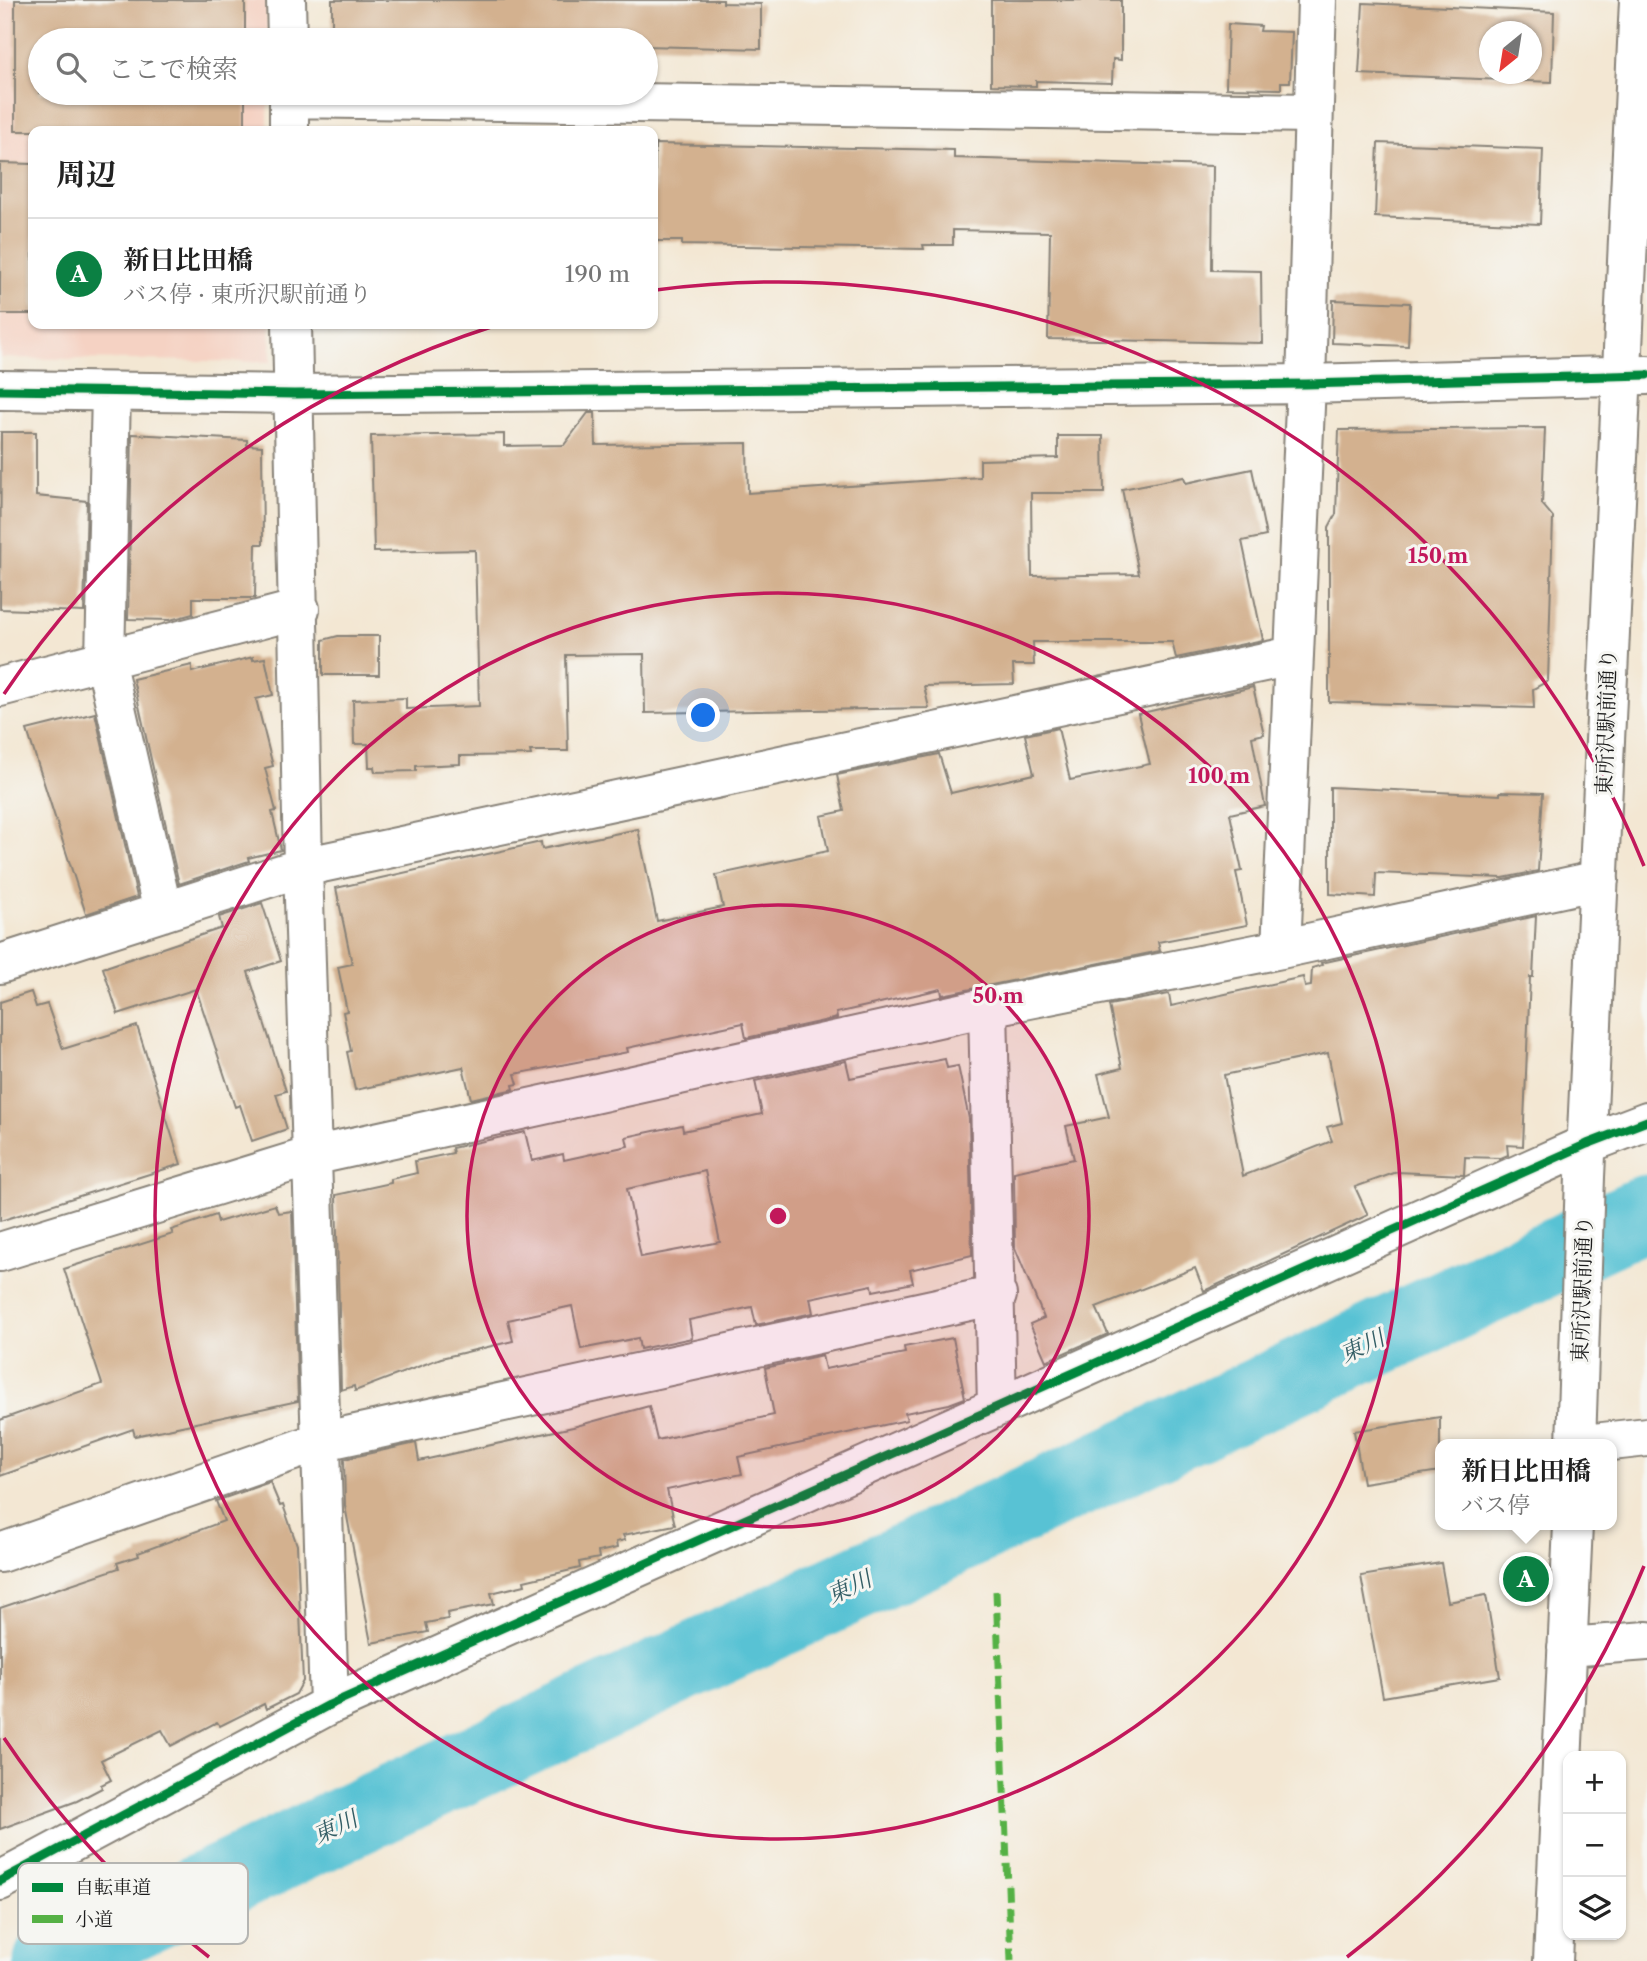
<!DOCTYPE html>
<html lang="ja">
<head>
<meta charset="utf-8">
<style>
	:root { --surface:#fff; --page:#f6f6f6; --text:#222; --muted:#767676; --line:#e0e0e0; --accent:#0b8043 }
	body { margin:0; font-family:"Libre Caslon Text","Noto Serif JP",serif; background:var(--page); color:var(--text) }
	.controls { position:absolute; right:21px; bottom:21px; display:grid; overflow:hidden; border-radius:14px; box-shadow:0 2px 5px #0004 }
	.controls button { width:63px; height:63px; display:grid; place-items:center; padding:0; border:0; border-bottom:2px solid var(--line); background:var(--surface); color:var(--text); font:35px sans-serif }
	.compass { position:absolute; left:1479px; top:21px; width:63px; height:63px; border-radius:50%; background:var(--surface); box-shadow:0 2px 5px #0004; rotate:210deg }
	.you { position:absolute; left:704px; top:716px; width:24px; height:24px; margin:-18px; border:5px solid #fff; border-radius:50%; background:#1a73e8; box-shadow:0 0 0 10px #1a73e833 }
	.badge { display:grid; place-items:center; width:46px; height:46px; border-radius:50%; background:var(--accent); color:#fff; font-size:23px; font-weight:700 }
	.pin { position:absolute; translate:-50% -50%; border:4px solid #fff; box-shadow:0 2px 7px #0006 }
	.popup { position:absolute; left:1435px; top:1439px; width:182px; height:91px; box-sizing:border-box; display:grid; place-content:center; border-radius:14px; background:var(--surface); filter:drop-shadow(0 2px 5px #0005); font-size:23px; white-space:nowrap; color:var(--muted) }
	.popup b { font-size:26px; color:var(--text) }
	.popup::after { content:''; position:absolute; left:50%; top:100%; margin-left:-14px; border:14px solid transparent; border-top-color:var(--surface) }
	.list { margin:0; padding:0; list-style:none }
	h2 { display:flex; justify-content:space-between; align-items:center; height:91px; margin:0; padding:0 28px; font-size:30px }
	h2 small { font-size:23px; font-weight:400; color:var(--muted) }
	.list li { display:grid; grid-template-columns:46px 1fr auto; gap:21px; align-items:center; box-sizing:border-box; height:112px; padding:0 28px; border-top:2px solid var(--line) }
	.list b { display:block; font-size:26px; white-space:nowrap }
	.list p { margin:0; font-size:23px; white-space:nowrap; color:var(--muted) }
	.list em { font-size:23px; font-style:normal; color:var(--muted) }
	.icon { flex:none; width:38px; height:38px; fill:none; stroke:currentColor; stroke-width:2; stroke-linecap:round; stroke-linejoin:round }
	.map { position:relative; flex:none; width:1647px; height:1961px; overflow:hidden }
	.search { position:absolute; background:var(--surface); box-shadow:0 2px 5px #0004; left:28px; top:28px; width:630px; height:77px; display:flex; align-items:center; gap:18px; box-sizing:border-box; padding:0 24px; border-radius:38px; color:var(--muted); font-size:26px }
	.panel { position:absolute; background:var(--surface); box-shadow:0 2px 5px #0004; left:28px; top:126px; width:630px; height:203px; border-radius:14px }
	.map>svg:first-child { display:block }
	.built { fill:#f5d2c3 }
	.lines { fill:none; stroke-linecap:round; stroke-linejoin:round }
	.river { stroke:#58c2d4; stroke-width:75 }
	.building { fill:#d3b18f; fill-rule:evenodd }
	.minor-casing { stroke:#888278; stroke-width:42 }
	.minor { stroke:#fff; stroke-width:38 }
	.quiet { stroke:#55b145; stroke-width:7; stroke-dasharray:14 7; stroke-linecap:butt }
	.cycleway-casing { stroke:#f6f6f2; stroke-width:13 }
	.cycleway { stroke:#00873e; stroke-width:9 }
	.ring { fill:none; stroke:#c2185b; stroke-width:3.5 }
	.labels { text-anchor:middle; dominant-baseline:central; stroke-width:6; stroke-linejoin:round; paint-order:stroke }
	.street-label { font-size:21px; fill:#1c1c1c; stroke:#f6f6f2 }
	.water-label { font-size:23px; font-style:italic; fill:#345e66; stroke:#f6f6f2 }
	.key { fill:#f6f6f2; stroke:#b5b5b2; stroke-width:2 }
	.key-label { font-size:19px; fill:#1c1c1c }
	.centre { fill:#c2185b; stroke:#f6f6f2; stroke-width:3.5 }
	.ring-label { font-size:21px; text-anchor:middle; font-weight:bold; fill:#c2185b; stroke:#f6f6f2; stroke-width:6; stroke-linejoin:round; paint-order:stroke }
</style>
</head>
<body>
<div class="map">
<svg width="1647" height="1961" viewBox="0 0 1647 1961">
	<rect width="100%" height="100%" fill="#f6f6f2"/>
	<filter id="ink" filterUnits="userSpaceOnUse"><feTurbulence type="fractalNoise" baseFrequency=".0143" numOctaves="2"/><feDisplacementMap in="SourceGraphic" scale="14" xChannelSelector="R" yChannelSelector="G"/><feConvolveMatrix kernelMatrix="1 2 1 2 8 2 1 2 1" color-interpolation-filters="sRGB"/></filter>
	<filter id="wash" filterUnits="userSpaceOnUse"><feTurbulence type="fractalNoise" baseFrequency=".00686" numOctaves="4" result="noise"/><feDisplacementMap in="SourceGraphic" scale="28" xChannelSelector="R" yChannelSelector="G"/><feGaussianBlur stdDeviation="1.57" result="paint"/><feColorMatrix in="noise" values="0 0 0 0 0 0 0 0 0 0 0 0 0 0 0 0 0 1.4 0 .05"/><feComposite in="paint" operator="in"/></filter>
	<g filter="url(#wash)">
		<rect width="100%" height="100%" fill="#f3e7d3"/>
		<!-- built -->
		<path class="built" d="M0 0H267V40H40V93H268V131H33V324H270L271 362 0 358Z"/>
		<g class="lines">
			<!-- river -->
			<path class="river" d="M51 1961C581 1708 1116 1464 1647 1212"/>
		</g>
		<g id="blocks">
			<!-- building -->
			<path class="building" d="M15 0H245V40H40V93H245V131H15Z
				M332 0H723V3L761 4V49L646 46V40H332Z
				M991 0H1121V60L1113 59 1112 83 1036 81V86L991 85Z
				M1363 3 1554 12 1552 82 1359 74ZM1489 32H1531V74H1489Z
				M1228 24 1261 26 1260 31 1292 32 1290 82H1281V89L1226 88Z
				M1378 143 1543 149 1540 224 1375 217Z
				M655 144 954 150V158L1213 166 1212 270 1261 271 1262 343 1048 339 1050 232 953 230V245H923L924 249 682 245V241H654Z
				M0 163 33 164V314H0Z
				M1333 300 1410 303 1408 346 1332 343Z
				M588 413H595L596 445 747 443 748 493 980 477V460L1058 458V436H1103L1104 493H1031L1032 576 1139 574 1122 489 1184 477 1186 483 1252 469 1266 536 1242 541 1263 640 1176 658 1172 642H1033L1034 665H1013L1014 684 924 686 929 708 645 713 644 654 566 655 568 751H530L531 755 460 756V764L416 766V771L375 772 374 767H369L368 744H354L353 700 406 698V709L479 706 475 550 374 552 371 436 504 434V446L564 445Z
				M1545 428 1542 504 1553 517 1548 681 1533 689 1534 708 1329 702V527L1336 514 1339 430Z
				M1 432H36V496L87 501 84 612 0 609Z
				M132 434 247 440V445L262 446 263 544H256L255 598H193V614L170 620 128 619Z
				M338 636H379V675H323V640Z
				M253 657V660L265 658 273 695 256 699 273 766 265 768 276 811 272 812 281 850 248 858 249 861 179 884 133 679 192 665V672Z
				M1253 687 1264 734 1252 737 1265 806 1230 814 1242 871 1236 872 1247 925 1158 942 1160 951 942 995 941 989 836 1013 837 1018 746 1038 743 1023 627 1048 628 1052 515 1074 518 1084 513 1085 514 1089 471 1099 463 1067 355 1090 347 1052 351 1051 343 1012 347 1011 338 967 352 964 336 888 541 842 542 849 638 829 657 921 723 907 716 875 828 851 821 816 844 811 837 775 939 754 951 793 1034 774 1025 735 1058 728 1070 780 1150 764 1138 714Z
				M95 713 137 897 86 914 27 730Z
				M1330 787 1500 795V792L1543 793 1538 871 1503 878 1376 873 1375 897 1330 894Z
				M262 903 281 961 248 972 286 1091 276 1094 287 1129 252 1141 240 1105 235 1107 196 989 118 1014 103 968 222 928 219 917Z
				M1536 916 1533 977H1530L1523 1146 1507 1145 1508 1155 1501 1158 1465 1157 1464 1175 1397 1172 1355 1187 1368 1215 1204 1291 1195 1268 1096 1307 1108 1334 1046 1361 1030 1324 1044 1318 1015 1248 1014 1172 1074 1159 1066 1126 1109 1117 1098 1074 1122 1068 1109 1005 1169 994 1171 1006 1303 977 1305 987 1311 986 1312 968 1322 965 1321 963ZM1328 1053 1342 1123 1327 1127 1332 1141 1243 1176 1224 1075Z
				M31 992 36 1007 47 1004 63 1049 137 1026 181 1164 0 1221V1002Z
				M945 1059 947 1068 958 1066 969 1119 972 1255 910 1270 913 1283 873 1291 872 1285 810 1298 813 1313 756 1325 752 1307 689 1320 692 1338 640 1349 638 1338 581 1349 572 1306 508 1320 513 1341 441 1358 355 1391 354 1386 341 1390 336 1195 391 1183V1179L417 1173 415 1161 453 1153 452 1148 525 1132 532 1161 563 1154 564 1160 628 1146 626 1137 682 1125 683 1131 762 1114 755 1081 846 1061 850 1078ZM705 1171 720 1242 641 1257 627 1189Z
				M275 1205 278 1213 292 1211 298 1401 135 1436 133 1429 0 1476V1420L102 1384 64 1269 173 1234 171 1230 216 1215 218 1222Z
				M953 1338 965 1398 949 1404 905 1413 907 1420 738 1457 742 1474 667 1490 675 1525 623 1535 625 1540 616 1542 617 1548 598 1552 599 1558 579 1562 580 1568 524 1581 525 1585 491 1593 494 1604 447 1613 448 1619 426 1623 428 1632 371 1643 345 1506 344 1459 416 1443 419 1461 573 1427 649 1406 657 1440 774 1415 765 1368 822 1355 825 1369 905 1353 904 1347Z
				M1440 1417V1471L1363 1483 1354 1431Z
				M270 1482 280 1506 283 1505 297 1545 303 1681 296 1694 266 1709 264 1704 220 1726 217 1722 171 1746 162 1730 101 1760 111 1780 101 1785 102 1788 77 1801 0 1829V1608L119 1568 117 1563 139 1556 138 1553 224 1521 216 1501Z
				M1441 1563 1448 1602 1486 1595 1500 1677 1383 1697 1361 1576Z"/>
		</g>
	</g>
	<g filter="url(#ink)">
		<use href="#blocks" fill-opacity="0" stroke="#888278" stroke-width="2"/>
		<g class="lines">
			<!-- minor casing -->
			<g class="minor-casing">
				<path id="minor" d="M286 0 287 40
					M289 93V131
					M289 98 1312 113
					M292 324 303 867 329 1705
					M0 390 294 394 1306 384 1647 375
					M111 392 105 660 163 912
					M0 687 300 609
					M1281 949 1306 384 1317 0
					M0 964 303 867 1292 656
					M988 1007 997 1407
					M0 1252 312 1156 988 1007 1281 949 1599 880
					M1576 1444 1585 1177 1639 0
					M1585 1444 1647 1437
					M0 1553 319 1442 997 1295
					M1567 1647 1647 1641
					M0 1881 329 1705 1587 1144 1647 1121
					M1553 1961 1573 1525"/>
			</g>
			<!-- minor -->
			<use href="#minor" class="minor"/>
			<!-- quiet -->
			<path class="quiet" d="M996 1591 1011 1961"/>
			<!-- cycleway casing -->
			<g class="cycleway-casing">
				<path id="cycleway" d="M0 390 294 394 1306 384 1647 375
					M0 1881 329 1705 1587 1144 1647 1121"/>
			</g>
			<!-- cycleway -->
			<use href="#cycleway" class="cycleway"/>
		</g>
	</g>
	<!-- distance rings -->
	<circle cx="778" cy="1216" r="311" fill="#c2185b" fill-opacity=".12"/>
	<g class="ring">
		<circle cx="778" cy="1216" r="311"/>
		<circle cx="778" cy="1216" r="623"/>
		<path d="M1644 1566A934 934 0 0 1 1347 1957M209 1957A934 934 0 0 1 4 1738M4 694A934 934 0 0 1 497 325M656 290A934 934 0 0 1 1644 866"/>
	</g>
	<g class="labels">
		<!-- street labels -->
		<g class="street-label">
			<text transform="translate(1606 722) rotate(-88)">東所沢駅前通り</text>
			<text transform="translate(1582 1289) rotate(-88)">東所沢駅前通り</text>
		</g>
		<!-- water labels -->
		<g class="water-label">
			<text transform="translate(1362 1346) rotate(-25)">東川</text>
			<text transform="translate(849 1587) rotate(-25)">東川</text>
			<text transform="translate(335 1827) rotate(-25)">東川</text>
		</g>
	</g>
	<!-- legend -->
	<rect x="18" y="1863" width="230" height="81" rx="10" class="key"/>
	<rect x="32" y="1883" width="31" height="9" fill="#00873e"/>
	<rect x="32" y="1915" width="31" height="8" fill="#55b145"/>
	<g class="key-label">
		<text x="75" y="1894">自転車道</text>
		<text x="75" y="1926">小道</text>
	</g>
	<circle cx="778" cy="1216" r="10" class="centre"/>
	<g class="ring-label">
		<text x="1438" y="563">150 m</text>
		<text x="1219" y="783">100 m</text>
		<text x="998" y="1003">50 m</text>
	</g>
</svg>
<div class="controls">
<button>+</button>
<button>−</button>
<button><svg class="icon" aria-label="layers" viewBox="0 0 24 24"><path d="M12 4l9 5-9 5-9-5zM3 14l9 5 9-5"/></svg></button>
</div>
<svg class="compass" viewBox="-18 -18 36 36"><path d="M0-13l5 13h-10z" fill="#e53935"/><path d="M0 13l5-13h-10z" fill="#767676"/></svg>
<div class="you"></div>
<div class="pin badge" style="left:1526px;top:1579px">A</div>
<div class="popup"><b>新日比田橋</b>バス停</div>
<div class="search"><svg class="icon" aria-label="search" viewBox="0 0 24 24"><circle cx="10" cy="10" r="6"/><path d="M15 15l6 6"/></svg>ここで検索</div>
<section class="panel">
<h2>周辺<small></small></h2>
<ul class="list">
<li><span class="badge">A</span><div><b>新日比田橋</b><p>バス停 · 東所沢駅前通り</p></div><em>190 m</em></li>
</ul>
</section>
</div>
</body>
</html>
